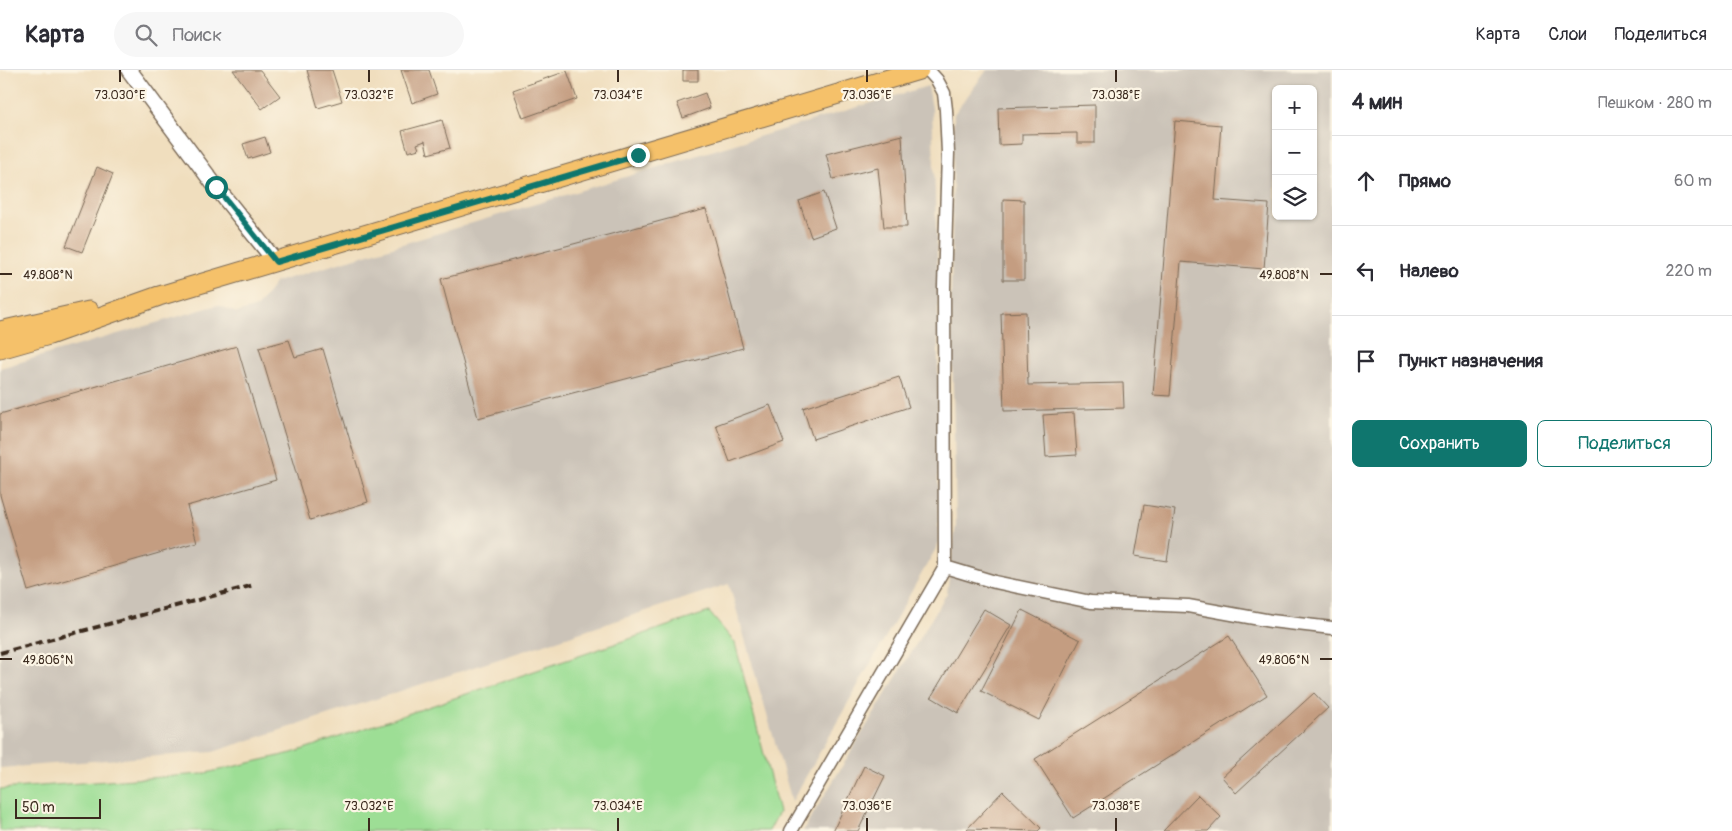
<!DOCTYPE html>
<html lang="ru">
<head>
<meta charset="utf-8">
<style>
	:root { --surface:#fff; --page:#f7f7f7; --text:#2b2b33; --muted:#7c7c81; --line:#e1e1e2; --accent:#0f766e }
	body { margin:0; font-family:Pangolin,sans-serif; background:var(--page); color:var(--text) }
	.controls { position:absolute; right:15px; top:15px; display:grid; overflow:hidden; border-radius:8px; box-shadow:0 1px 4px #0004 }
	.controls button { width:45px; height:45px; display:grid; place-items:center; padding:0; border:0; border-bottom:1px solid var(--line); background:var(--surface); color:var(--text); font:25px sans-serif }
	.scale { position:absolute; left:15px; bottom:12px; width:86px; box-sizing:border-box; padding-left:5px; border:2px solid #3b2a1e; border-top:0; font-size:14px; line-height:18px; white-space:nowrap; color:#3b2a1e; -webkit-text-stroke:4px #fcf5e5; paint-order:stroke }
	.stop { position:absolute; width:15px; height:15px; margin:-11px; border:4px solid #0f766e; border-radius:50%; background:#fff }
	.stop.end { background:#0f766e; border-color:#fff; box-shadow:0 1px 5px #0008 }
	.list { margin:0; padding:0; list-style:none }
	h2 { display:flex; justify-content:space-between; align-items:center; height:65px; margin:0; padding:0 20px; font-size:21px }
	h2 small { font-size:16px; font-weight:400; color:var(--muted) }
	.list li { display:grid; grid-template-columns:32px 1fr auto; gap:15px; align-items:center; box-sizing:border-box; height:90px; padding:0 20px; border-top:1px solid var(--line) }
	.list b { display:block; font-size:19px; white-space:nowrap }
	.list em { font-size:16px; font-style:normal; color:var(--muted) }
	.actions { display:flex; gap:10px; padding:15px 20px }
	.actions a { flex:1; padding:11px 0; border:1px solid var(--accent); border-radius:8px; text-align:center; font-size:18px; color:var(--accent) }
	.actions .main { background:var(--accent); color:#fff }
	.icon { flex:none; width:28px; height:28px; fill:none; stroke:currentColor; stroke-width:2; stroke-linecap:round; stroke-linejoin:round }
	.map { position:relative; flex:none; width:1332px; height:761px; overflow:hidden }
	header { display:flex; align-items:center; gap:30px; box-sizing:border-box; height:70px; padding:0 25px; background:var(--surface); border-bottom:1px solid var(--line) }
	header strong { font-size:24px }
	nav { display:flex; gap:28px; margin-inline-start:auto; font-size:18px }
	.search { width:350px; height:45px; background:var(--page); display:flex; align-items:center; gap:12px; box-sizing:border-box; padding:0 18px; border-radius:28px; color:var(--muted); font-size:19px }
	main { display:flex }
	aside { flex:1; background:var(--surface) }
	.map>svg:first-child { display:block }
	.industrial { fill:#cbc3b8; fill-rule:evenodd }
	.green { fill:#9dde95; stroke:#6c845a }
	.building { fill:#c49d81 }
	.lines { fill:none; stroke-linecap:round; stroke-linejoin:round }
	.minor-casing { stroke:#7a6956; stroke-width:15 }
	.tertiary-casing { stroke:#7a6956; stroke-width:18 }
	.primary-casing { stroke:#7a6956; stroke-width:21 }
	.minor { stroke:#fff; stroke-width:12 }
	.tertiary { stroke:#fff; stroke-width:15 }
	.primary { stroke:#f5c16b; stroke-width:19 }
	.rail { stroke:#3b2a1e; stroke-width:4; stroke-dasharray:8 4; stroke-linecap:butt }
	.route { stroke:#0f766e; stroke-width:6 }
	.ticks { fill:none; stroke:#3b2a1e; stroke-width:2 }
	.ticks-label { font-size:12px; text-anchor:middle; fill:#3b2a1e; stroke:#fcf5e5; stroke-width:4.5; stroke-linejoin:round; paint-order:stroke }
</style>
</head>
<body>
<header>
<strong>Карта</strong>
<div class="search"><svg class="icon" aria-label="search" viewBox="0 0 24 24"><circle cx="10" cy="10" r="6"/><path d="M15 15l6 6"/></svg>Поиск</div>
<nav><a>Карта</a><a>Слои</a><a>Поделиться</a></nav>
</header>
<main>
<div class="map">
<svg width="1332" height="761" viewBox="0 0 1332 761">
	<rect width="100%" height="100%" fill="#fcf5e5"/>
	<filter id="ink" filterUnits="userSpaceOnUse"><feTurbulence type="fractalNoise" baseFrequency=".02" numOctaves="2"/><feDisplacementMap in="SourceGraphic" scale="10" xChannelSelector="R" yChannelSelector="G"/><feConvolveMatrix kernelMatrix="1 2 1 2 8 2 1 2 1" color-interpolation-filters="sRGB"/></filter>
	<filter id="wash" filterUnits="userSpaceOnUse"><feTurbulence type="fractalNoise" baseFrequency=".0096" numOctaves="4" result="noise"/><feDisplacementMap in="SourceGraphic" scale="20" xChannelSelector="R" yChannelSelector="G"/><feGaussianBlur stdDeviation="1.12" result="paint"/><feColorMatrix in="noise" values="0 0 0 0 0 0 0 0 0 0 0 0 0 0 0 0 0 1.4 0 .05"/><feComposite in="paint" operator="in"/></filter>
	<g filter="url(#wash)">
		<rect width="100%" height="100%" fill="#f0debe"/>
		<!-- industrial -->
		<path class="industrial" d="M987 0H1332V761H803L947 523 956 455 951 227 954 44ZM1276 19H1313V146H1276Z
			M928 16 932 38 938 212V475L792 731 729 514 213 682 0 698V298L218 235 237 243 257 237 276 212Z"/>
		<!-- green -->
		<path class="green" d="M709 542 735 573 779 742 769 761H0V719L202 704 292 683Z"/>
		<g id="blocks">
			<!-- building -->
			<path class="building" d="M233 0H260L280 26 262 39Z
				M307 0H332L342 31 318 38Z
				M401 0H429L437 24 412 33Z
				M683 0H698V11H683Z
				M567 1 577 29 523 48 513 20Z
				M705 23 710 38 683 48 677 33Z
				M1095 35V73H1077V63L1022 64V74L999 75 998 38Z
				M442 50 450 78 428 84 425 71 417 74 419 79 408 82 402 61Z
				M1175 51 1221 55 1215 130 1269 134 1264 199 1181 192 1170 326 1153 325Z
				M902 65 907 157H884L878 98 833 109 826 84Z
				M265 67 270 82 248 89 243 74Z
				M97 97 113 104 82 182 66 176Z
				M824 122 836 158 811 167 799 131Z
				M1003 129 1024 130V210H1003Z
				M706 139 743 278 478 348 441 209Z
				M1026 242 1028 315 1123 313 1124 338 1004 341 1001 243Z
				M289 270 295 287 323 279 368 432 310 450 259 278Z
				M237 276 276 410 187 436 197 472 28 521 0 425V344Z
				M899 307 909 337 813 369 803 338Z
				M770 335 784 372 730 392 716 355Z
				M1074 343 1077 385 1046 387 1043 345Z
				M1144 435 1175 440 1167 491 1135 486Z
				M984 539 1011 555 958 643 931 627Z
				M1022 540 1080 570 1039 650 981 621Z
				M1229 566 1267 625 1073 748 1035 689Z
				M1314 623 1328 638 1236 723 1222 707Z
				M864 696 885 706 858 761H833Z
				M1003 721 1041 758 1038 761 967 759Z
				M1198 725 1221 747 1208 761H1163Z"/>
		</g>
	</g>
	<g filter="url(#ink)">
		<use href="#blocks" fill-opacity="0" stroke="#7a6956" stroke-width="1"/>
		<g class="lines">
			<!-- minor casing -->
			<g class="minor-casing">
				<path id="minor" d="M945 497 995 512 1091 532 1188 536 1271 551 1332 558
					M791 761 945 497 944 217 948 83 946 40 944 23 937 10 928 0"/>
			</g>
			<!-- tertiary casing -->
			<g class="tertiary-casing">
				<path id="tertiary" d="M129 0 216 117 276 192"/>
			</g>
			<!-- primary casing -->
			<g class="primary-casing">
				<path id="primary" d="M0 261 89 241
					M0 279 49 265 159 226 919 0"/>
			</g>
			<!-- minor -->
			<use href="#minor" class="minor"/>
			<!-- tertiary -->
			<use href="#tertiary" class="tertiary"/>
			<!-- primary -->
			<use href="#primary" class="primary"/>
			<!-- rail -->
			<path class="rail" d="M0 583 254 515"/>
		</g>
	</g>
	<g class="lines" filter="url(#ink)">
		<!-- route -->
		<path class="route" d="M216 117 276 192 638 85"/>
	</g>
	<!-- ticks -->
	<path class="ticks" d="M120 0V12M369 0V12M618 0V12M867 0V12M1116 0V12M0 204H12M1320 204H1332M0 589H12M1320 589H1332M369 748V761M618 748V761M867 748V761M1116 748V761"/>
	<g class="ticks-label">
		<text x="120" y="29">73.030°E</text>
		<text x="369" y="29">73.032°E</text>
		<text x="618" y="29">73.034°E</text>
		<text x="867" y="29">73.036°E</text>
		<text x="1116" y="29">73.038°E</text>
		<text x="48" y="209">49.808°N</text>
		<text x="1284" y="209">49.808°N</text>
		<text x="48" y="594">49.806°N</text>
		<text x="1284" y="594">49.806°N</text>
		<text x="369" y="740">73.032°E</text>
		<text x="618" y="740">73.034°E</text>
		<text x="867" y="740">73.036°E</text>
		<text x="1116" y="740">73.038°E</text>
	</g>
</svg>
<div class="controls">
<button>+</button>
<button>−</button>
<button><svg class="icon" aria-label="layers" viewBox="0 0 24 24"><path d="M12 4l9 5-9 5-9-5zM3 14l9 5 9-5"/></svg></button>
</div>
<div class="scale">50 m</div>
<div class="stop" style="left:216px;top:117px"></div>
<div class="stop end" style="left:638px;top:85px"></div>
</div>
<aside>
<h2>4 мин<small>Пешком · 280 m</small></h2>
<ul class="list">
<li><svg class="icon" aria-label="ahead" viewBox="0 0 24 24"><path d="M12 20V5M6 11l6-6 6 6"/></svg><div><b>Прямо</b></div><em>60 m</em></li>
<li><svg class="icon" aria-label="left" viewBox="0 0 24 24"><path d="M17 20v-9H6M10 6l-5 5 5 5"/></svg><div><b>Налево</b></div><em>220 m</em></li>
<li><svg class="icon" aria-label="arrive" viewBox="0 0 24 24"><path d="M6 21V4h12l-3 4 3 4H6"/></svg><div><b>Пункт назначения</b></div></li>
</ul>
<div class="actions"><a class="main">Сохранить</a><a>Поделиться</a></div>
</aside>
</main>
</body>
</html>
